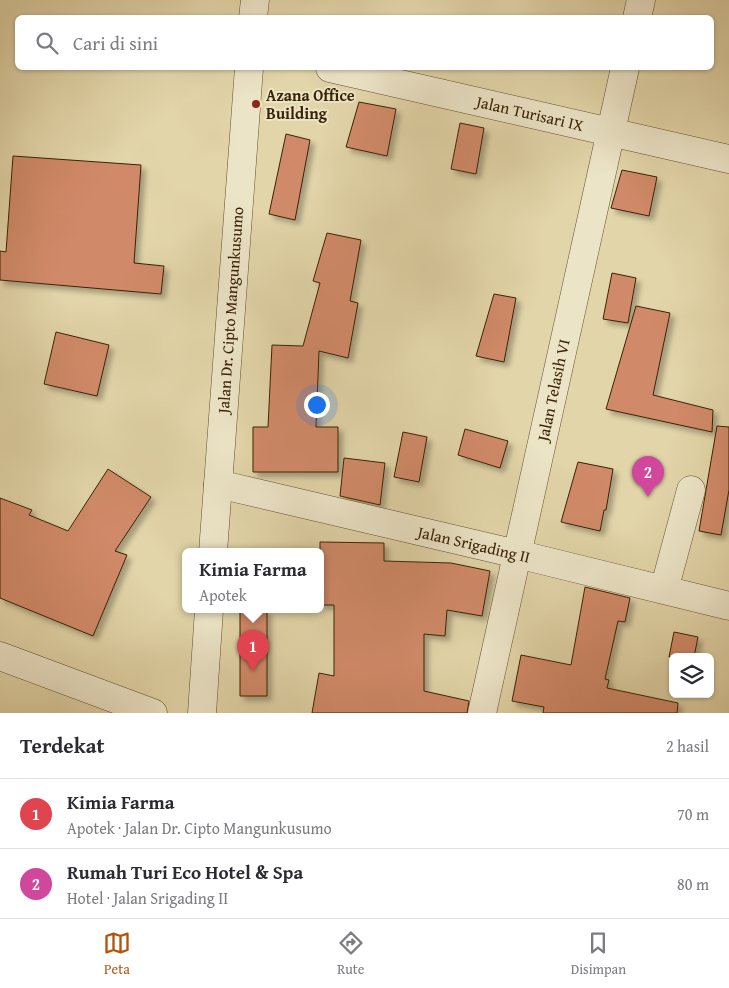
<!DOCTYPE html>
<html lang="id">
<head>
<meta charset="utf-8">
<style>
	:root { --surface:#fff; --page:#f7f7f7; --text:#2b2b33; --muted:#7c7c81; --line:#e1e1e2; --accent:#b45309 }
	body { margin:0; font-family:"Gentium Book Plus",serif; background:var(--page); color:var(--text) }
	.controls { position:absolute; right:15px; bottom:15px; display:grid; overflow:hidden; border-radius:8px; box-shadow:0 1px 4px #0004 }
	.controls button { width:45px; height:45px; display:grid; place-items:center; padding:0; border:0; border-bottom:1px solid var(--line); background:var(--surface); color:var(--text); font:25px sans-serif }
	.you { position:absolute; left:316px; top:404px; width:18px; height:18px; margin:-12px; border:4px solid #fff; border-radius:50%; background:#1a73e8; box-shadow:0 0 0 8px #1a73e833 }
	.badge { display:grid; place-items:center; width:32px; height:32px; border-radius:50%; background:var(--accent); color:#fff; font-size:16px; font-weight:700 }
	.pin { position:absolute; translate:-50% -41px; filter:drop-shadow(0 1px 2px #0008) }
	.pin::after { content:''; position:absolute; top:26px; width:18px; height:15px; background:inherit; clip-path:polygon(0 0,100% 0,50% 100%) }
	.popup { position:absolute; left:182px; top:548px; width:142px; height:65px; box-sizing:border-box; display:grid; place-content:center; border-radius:8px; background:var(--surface); filter:drop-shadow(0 1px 4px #0005); font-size:16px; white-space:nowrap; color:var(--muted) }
	.popup b { font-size:19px; color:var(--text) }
	.popup::after { content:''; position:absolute; left:50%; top:100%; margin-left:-10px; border:10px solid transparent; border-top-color:var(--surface) }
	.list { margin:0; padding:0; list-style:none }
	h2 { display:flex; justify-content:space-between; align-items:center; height:65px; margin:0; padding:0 20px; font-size:21px }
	h2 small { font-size:16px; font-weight:400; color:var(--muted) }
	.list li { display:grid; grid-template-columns:32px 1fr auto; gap:15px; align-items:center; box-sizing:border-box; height:70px; padding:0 20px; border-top:1px solid var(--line) }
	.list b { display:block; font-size:19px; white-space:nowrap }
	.list p { margin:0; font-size:16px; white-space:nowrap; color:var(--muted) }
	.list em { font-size:16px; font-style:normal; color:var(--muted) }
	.icon { flex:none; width:28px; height:28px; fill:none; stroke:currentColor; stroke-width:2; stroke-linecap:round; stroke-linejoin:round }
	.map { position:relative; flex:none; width:729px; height:713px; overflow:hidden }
	.search { position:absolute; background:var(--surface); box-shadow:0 1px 4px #0004; left:15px; right:15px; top:15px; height:55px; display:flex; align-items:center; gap:12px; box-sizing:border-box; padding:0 18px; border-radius:8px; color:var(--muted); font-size:19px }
	.sheet { height:205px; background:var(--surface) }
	nav { display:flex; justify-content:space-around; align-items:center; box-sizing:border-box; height:70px; border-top:1px solid var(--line); background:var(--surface); font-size:14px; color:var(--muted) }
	nav a { display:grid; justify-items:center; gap:2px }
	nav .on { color:var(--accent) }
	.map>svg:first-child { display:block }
	.building { fill:#d18a69; stroke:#392204; filter:url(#shadow) }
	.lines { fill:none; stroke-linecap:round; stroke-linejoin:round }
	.minor-casing { stroke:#634f2d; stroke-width:29 }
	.tertiary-casing { stroke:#634f2d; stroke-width:29 }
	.minor { stroke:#ece4c7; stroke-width:28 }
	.tertiary { stroke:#ece4c7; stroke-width:28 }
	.poi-dot { fill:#8f2418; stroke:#ece4c7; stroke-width:2 }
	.labels { text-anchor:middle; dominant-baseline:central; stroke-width:4; stroke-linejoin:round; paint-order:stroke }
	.poi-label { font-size:16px; font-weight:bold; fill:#392204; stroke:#ece4c7; text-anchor:start }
	.street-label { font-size:16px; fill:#392204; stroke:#ece4c7 }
</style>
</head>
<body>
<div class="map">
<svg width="729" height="713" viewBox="0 0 729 713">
	<defs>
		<filter id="shadow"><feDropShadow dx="4.5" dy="4.5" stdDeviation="2.5" flood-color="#0004"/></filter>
	</defs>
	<rect width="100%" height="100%" fill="#e2d5a9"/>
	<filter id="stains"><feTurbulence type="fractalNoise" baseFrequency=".004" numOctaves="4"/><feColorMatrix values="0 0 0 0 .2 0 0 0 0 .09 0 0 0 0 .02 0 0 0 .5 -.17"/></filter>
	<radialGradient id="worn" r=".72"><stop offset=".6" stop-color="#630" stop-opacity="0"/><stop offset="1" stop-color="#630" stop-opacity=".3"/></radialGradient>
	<!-- building -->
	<path class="building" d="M359 102 396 109 387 156 346 147Z
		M460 123 484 128 476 174 451 169Z
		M286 134 310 140 295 220 269 214Z
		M13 156 141 165 134 263 164 266 161 294 0 280V251L6 252Z
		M622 170 657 177 649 216 611 208Z
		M327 233 361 240 350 301 358 303 348 358 319 351 316 427H338V472H253V427H268L272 345 303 346 320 283 313 281Z
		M612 273 636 278 628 323 603 319Z
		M494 294 516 298 504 362 476 356Z
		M636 306 670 313 653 395 713 410 712 432 606 409Z
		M56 332 109 345 97 396 44 384Z
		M717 426 729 427V490L721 535 699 531Z
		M465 429 508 441 500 468 458 455Z
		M403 432 427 437 419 482 394 477Z
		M344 458 385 463 380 505 340 496Z
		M578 462 613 469 606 510H604L600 531 561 522Z
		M108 469 151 497 115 551 127 555 93 636 0 598V498L32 510 29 515 68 531Z
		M320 542 384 543V561L451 563 490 571 482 616 447 610 445 636 424 634V691L469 701 467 713H312L319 673 334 676V605H320Z
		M585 587 630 598 625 622 618 621 605 679 609 680 607 688 678 703 677 713H543L544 707 512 701 521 655 571 665Z
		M240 610H267V696H240Z
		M674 632 698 637 694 657H669Z"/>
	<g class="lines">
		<!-- minor casing -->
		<g class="minor-casing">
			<path id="minor" d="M637 18 641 0
				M330 68 729 159
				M218 484 517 554 729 606
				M664 590 691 490
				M482 713 625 68"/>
		</g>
		<!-- tertiary casing -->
		<g class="tertiary-casing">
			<path id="tertiary" d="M253 18 255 0
				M213 552 249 68
				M0 656 153 713
				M202 713 209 610"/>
		</g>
		<!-- minor -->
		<use href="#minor" class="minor"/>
		<!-- tertiary -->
		<use href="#tertiary" class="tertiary"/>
	</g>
	<!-- markers -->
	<circle class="poi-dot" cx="256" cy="104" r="5"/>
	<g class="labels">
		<!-- poi labels -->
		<g class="poi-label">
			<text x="266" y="95">Azana Office<tspan x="266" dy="18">Building</tspan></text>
		</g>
		<!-- street labels -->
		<g class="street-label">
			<text transform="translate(530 113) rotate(13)">Jalan Turisari IX</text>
			<text transform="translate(230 310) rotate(-86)">Jalan Dr. Cipto Mangunkusumo</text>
			<text transform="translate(553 390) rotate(-78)">Jalan Telasih VI</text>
			<text transform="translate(474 544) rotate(13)">Jalan Srigading II</text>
		</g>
	</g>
	<rect width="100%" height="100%" filter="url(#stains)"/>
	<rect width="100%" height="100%" fill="url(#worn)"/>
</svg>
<div class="controls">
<button><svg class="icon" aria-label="layers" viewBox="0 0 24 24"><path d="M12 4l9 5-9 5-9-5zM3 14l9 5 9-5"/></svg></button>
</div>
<div class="you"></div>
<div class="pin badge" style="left:253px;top:671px;background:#e0444e">1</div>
<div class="popup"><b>Kimia Farma</b>Apotek</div>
<div class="pin badge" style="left:648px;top:497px;background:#d1479c">2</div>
<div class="search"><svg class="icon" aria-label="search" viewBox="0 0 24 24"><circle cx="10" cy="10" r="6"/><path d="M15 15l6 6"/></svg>Cari di sini</div>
</div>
<section class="sheet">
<h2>Terdekat<small>2 hasil</small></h2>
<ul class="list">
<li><span class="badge" style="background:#e0444e">1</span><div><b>Kimia Farma</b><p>Apotek · Jalan Dr. Cipto Mangunkusumo</p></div><em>70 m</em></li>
<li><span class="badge" style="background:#d1479c">2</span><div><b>Rumah Turi Eco Hotel &amp; Spa</b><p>Hotel · Jalan Srigading II</p></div><em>80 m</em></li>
</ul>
</section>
<nav>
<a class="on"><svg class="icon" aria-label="map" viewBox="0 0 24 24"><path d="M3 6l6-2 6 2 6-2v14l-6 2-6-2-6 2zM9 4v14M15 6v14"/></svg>Peta</a>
<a><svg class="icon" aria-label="directions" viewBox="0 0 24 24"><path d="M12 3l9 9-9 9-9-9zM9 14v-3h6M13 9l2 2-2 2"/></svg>Rute</a>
<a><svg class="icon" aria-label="saved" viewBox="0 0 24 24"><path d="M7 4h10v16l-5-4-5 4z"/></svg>Disimpan</a>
</nav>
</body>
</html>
